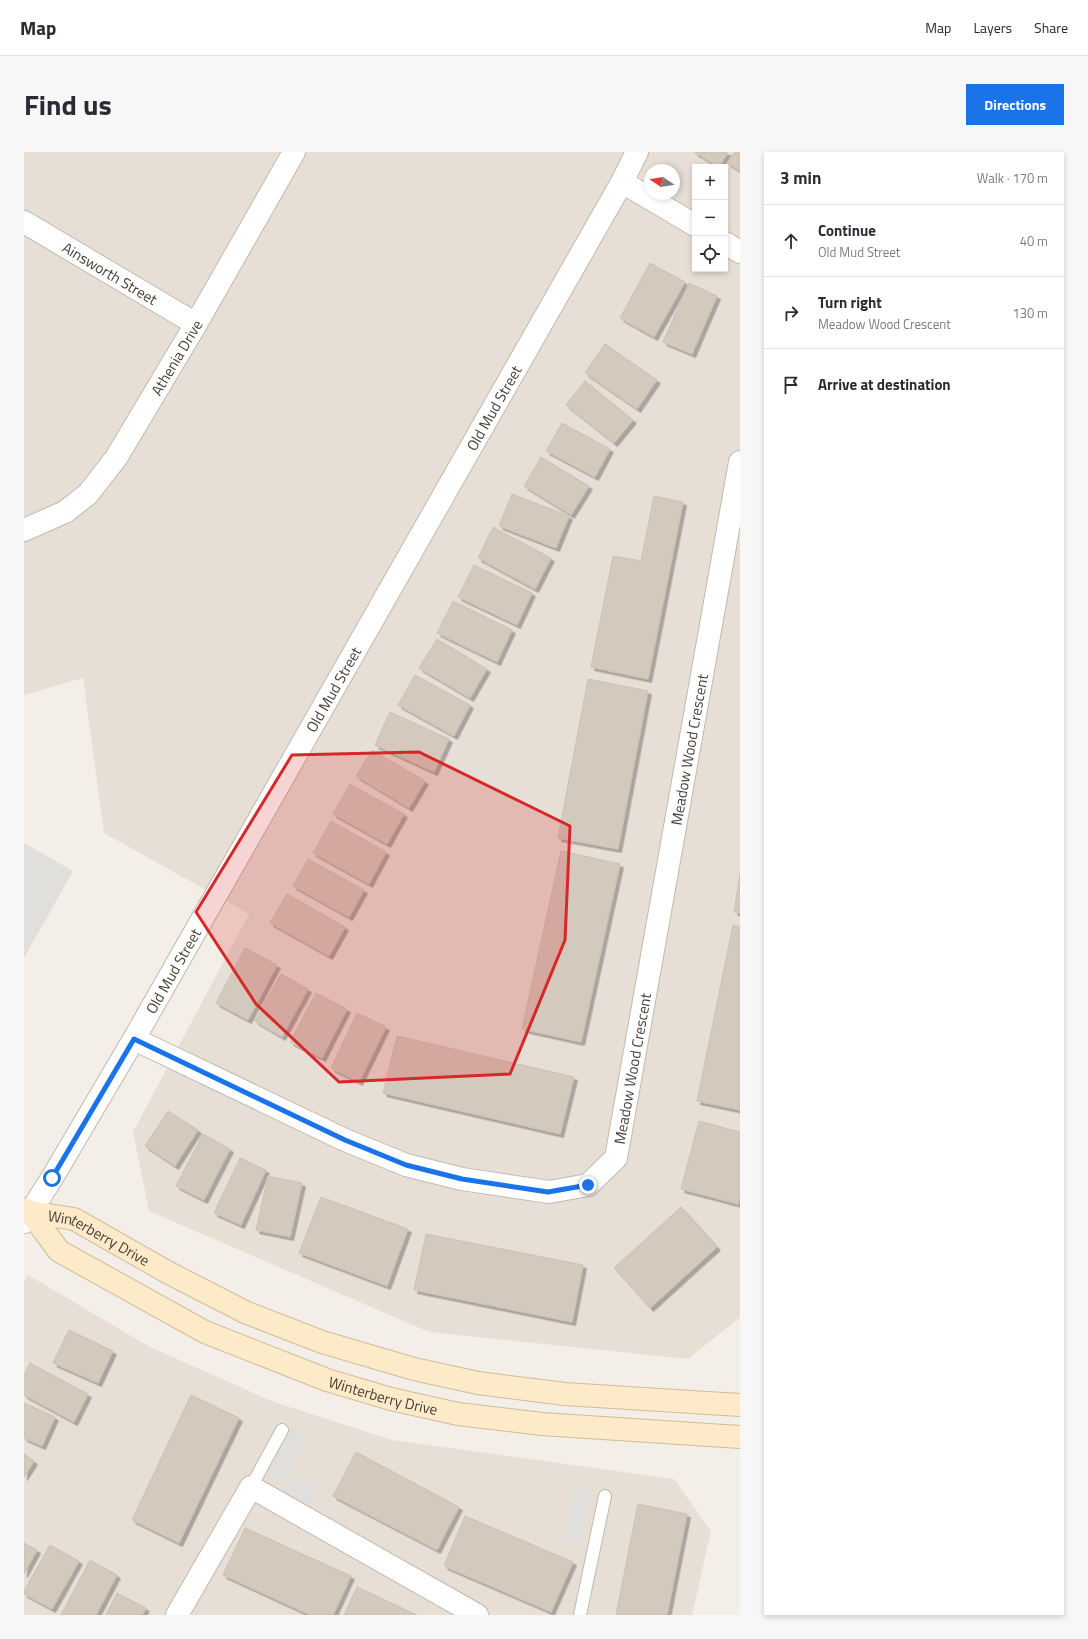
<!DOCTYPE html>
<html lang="en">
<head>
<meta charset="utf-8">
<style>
	:root { --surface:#fff; --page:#f7f7f7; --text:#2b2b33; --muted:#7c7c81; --line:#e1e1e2; --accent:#1a73e8 }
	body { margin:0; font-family:"Titillium Web",sans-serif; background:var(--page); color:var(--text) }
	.controls { position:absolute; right:12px; top:12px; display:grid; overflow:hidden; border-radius:0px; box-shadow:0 2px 6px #0003 }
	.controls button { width:36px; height:36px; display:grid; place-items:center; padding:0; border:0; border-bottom:1px solid var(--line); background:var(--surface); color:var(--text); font:20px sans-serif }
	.compass { position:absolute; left:620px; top:12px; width:36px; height:36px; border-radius:50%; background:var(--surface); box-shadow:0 2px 6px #0003; rotate:282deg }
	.stop { position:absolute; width:12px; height:12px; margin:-9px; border:3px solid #1a73e8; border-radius:50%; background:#fff }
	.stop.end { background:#1a73e8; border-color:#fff; box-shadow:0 1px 4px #0008 }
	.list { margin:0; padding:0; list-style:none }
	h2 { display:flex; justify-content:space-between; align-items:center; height:52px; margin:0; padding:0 16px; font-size:17px }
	h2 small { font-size:13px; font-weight:400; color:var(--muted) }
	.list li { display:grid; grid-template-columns:26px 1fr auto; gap:12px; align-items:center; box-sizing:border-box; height:72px; padding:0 16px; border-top:1px solid var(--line) }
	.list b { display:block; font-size:15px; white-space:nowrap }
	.list p { margin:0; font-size:13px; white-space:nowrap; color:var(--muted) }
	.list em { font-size:13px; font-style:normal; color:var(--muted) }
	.icon { flex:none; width:22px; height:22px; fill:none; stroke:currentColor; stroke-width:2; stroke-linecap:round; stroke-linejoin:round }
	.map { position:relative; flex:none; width:716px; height:1463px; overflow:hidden; border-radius:0px }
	header { display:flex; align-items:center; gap:24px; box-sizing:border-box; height:56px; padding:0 20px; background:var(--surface); border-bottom:1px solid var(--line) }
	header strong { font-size:19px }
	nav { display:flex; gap:22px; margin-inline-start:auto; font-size:14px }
	.intro { display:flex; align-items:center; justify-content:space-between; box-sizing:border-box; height:96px; padding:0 24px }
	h1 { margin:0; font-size:28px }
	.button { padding:10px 18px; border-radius:0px; background:var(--accent); color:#fff; font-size:14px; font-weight:700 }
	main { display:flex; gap:24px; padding:0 24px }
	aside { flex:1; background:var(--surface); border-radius:0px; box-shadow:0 2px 6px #0003 }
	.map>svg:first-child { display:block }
	.residential { fill:#e7dfd6; fill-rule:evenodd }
	.parking { fill:#e1dfdc }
	.building { fill:#d4c9bd; stroke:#cfc0b1; filter:url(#shadow) }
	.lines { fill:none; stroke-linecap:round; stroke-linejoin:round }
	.lane-casing { stroke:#c1b8ad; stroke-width:14 }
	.street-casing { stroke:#c1b8ad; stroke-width:24 }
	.secondary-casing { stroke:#d1bc99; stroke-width:24 }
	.lane { stroke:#fff; stroke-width:12 }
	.street { stroke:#fff; stroke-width:22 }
	.secondary { stroke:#fceac8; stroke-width:22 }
	.route { stroke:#1a73e8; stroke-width:5 }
	.marked { fill:#d62828; fill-opacity:0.2; stroke:#d62828; stroke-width:3; stroke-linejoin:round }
	.labels { text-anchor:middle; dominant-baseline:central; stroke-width:3; stroke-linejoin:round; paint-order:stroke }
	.street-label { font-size:15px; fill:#463e37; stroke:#fff }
</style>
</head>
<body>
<header>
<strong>Map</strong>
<nav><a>Map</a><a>Layers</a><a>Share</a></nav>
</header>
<div class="intro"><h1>Find us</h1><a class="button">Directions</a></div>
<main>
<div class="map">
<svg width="716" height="1463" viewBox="0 0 716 1463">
	<defs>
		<filter id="shadow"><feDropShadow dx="3.5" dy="3.5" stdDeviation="0" flood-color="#0004"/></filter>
	</defs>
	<rect width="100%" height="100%" fill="#f3eee7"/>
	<!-- residential -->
	<path class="residential" d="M0 0H716V1165L664 1207 405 1180 125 1059 109 980 225 762 80 681 59 526 0 543ZM671 15H701V117H671ZM626 18H650V42H626Z
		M4 1123 126 1195 250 1250 368 1288 650 1327 687 1379 668 1463H0V1130Z"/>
	<!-- parking -->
	<path class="parking" d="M0 691 49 719 0 806Z
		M267 1275 284 1284 258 1331 241 1321Z
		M267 1321 295 1336 286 1354 258 1339Z
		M551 1334 568 1338 557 1391 539 1387Z"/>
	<!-- building -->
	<path class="building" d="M670 0H704L695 15Z
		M711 0H716V19L703 11Z
		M626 111 661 130 630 185 596 166Z
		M665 131 693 144 668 202 639 190Z
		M581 192 633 228 613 257 561 221Z
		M561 229 609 268 590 291 542 253Z
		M538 271 586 297 571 325 522 299Z
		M517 305 565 334 547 363 500 334Z
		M488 342 545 364 532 396 475 374Z
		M630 344 659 350 624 527 567 515 589 404 617 409Z
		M469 375 527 406 511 437 454 406Z
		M450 413 508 441 493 473 434 445Z
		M429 449 488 478 473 510 413 481Z
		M413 487 463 517 446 546 395 516Z
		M391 523 446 553 430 584 374 553Z
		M564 527 624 539 594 697 534 686Z
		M366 560 425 587 410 620 351 593Z
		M348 598 401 629 385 656 332 624Z
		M326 632 380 662 363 692 309 662Z
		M307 669 362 700 345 732 289 701Z
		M537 699 596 712 557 890 498 877Z
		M284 707 340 738 325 765 269 734Z
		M716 721V761L710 760Z
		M263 742 321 775 305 804 246 771Z
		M709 773 716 775V958L673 949Z
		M221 796 253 813 224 868 192 851Z
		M257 822 284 837 258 885 231 869Z
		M292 841 323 857 298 906 266 890Z
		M333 861 362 875 335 930 307 916Z
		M373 884 550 925 536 982 359 941Z
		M144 959 174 978 151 1014 121 994Z
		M675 969 716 980V1043L714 1052 657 1037Z
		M179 982 206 997 180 1048 152 1034Z
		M216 1006 242 1018 217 1073 190 1061Z
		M244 1024 278 1031 266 1085 232 1078Z
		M297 1045 384 1077 363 1134 275 1101Z
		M657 1055 693 1095 626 1156 590 1116Z
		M402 1082 559 1113 548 1170 390 1138Z
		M45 1178 89 1199 74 1231 29 1211Z
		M6 1211 64 1242 50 1270 0 1243V1223Z
		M167 1243 215 1266 155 1391 108 1368Z
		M0 1251 31 1265 18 1294 0 1286Z
		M332 1300 435 1355 413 1398 309 1344Z
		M0 1302 10 1309 0 1325Z
		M614 1352 663 1362 643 1463H592Z
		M441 1364 549 1410 527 1460 420 1414Z
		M221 1376 327 1424 309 1463H286L199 1423Z
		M0 1391 13 1398 0 1422Z
		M26 1393 55 1409 28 1457 0 1442V1439Z
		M66 1408 93 1423 72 1463H37Z
		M333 1435 393 1463H320Z
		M93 1441 122 1456 118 1463H82Z"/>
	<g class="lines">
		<!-- lane casing -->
		<g class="lane-casing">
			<path id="lane" d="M227 1335 258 1278
				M556 1463 581 1344"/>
		</g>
		<!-- street casing -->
		<g class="street-casing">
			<g id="street">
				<path d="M598 30 671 73"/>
				<path id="s1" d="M0 70 172 172"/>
				<path d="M701 91 716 100"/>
				<path id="s2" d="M0 378 41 360 64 342 92 306 172 172 270 0"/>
				<path id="s3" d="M110 887 321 988 382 1013 438 1027 525 1040 564 1033 592 1006 716 310"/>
				<path id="s4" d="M0 1070 28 1026 110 887 598 30 613 0"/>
				<path d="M153 1463 227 1335 453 1463"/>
			</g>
		</g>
		<!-- secondary casing -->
		<g class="secondary-casing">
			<g id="secondary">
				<path id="s5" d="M0 1057 6 1060 50 1067 145 1121 221 1160 298 1190 390 1217 454 1231 541 1242 716 1253"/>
				<path id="s6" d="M6 1060 35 1099 181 1180 303 1228 367 1247 434 1262 518 1272 716 1285"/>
			</g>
		</g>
		<!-- lane -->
		<use href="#lane" class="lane"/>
		<!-- street -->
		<use href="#street" class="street"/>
		<!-- secondary -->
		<use href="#secondary" class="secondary"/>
	</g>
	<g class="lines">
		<!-- route -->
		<path class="route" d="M28 1026 110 887 321 988 382 1013 438 1027 524 1040 564 1033"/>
	</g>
	<!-- marked area -->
	<path class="marked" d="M395 600 546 674 541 788 486 922 315 930 232 852 172 760 268 603Z"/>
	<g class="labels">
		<!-- street labels -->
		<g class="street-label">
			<text stroke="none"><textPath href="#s1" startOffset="100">Ainsworth Street</textPath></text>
			<text stroke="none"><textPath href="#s2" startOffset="237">Athenia Drive</textPath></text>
			<text stroke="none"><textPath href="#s4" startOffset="940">Old Mud Street</textPath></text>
			<text stroke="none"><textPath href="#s4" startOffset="616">Old Mud Street</textPath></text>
			<text stroke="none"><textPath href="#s3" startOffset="939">Meadow Wood Crescent</textPath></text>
			<text stroke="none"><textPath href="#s4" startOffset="292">Old Mud Street</textPath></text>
			<text stroke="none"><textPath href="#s3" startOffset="615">Meadow Wood Crescent</textPath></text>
			<text stroke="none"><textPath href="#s5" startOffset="81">Winterberry Drive</textPath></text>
			<text stroke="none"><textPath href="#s6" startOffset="405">Winterberry Drive</textPath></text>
		</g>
	</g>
</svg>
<div class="controls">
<button>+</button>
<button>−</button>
<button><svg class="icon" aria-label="locate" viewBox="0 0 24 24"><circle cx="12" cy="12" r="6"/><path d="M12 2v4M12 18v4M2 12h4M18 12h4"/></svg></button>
</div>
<svg class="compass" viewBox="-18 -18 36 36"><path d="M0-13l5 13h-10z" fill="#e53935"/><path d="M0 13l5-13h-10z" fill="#7c7c81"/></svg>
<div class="stop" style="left:28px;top:1026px"></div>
<div class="stop end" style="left:564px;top:1033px"></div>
</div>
<aside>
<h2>3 min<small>Walk · 170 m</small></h2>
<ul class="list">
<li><svg class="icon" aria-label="ahead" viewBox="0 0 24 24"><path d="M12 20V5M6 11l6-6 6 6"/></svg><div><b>Continue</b><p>Old Mud Street</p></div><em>40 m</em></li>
<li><svg class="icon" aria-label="right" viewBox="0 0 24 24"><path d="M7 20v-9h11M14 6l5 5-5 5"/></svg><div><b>Turn right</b><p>Meadow Wood Crescent</p></div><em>130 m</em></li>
<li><svg class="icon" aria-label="arrive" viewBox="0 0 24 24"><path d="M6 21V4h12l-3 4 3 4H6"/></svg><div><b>Arrive at destination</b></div></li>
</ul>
</aside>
</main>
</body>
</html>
